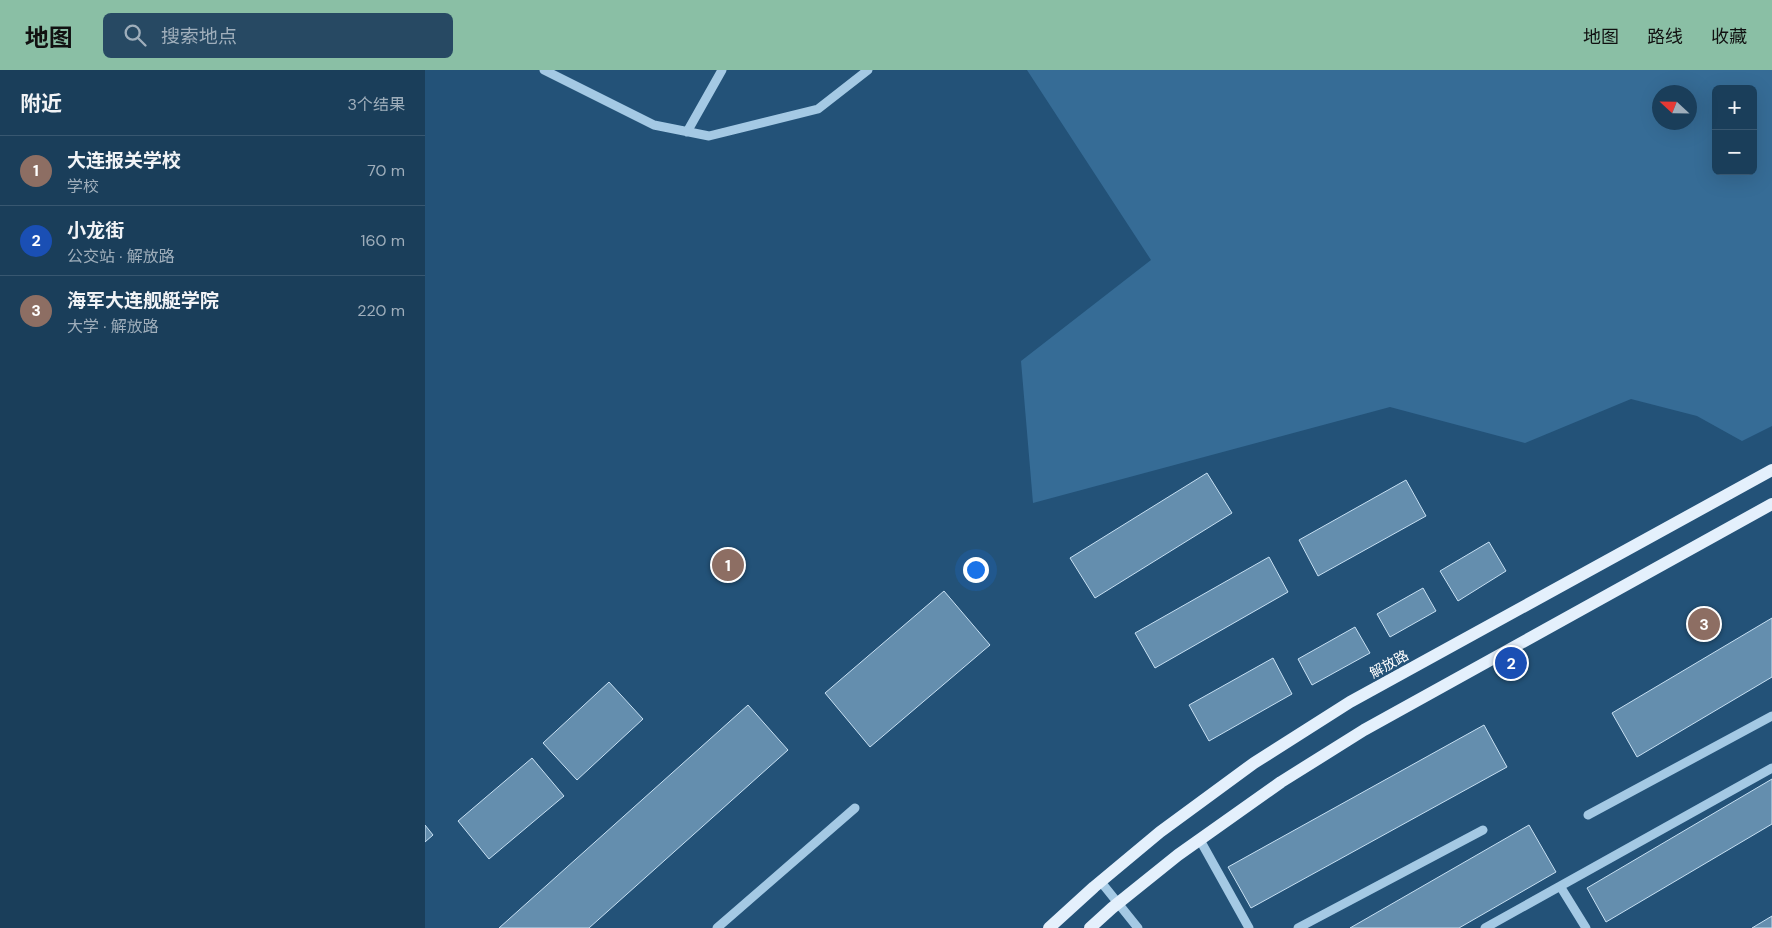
<!DOCTYPE html>
<html lang="zh">
<head>
<meta charset="utf-8">
<style>
	:root { --surface:#1a3e5a; --page:#274963; --text:#f1f3f6; --muted:#9faebb; --line:#385770; --accent:#8abfa5 }
	body { margin:0; font-family:"DM Sans","Noto Sans SC",sans-serif; background:var(--page); color:var(--text) }
	.controls { position:absolute; right:15px; top:15px; display:grid; overflow:hidden; border-radius:8px; box-shadow:0 5px 20px #0002 }
	.controls button { width:45px; height:45px; display:grid; place-items:center; padding:0; border:0; border-bottom:1px solid var(--line); background:var(--surface); color:var(--text); font:25px sans-serif }
	.compass { position:absolute; left:1227px; top:15px; width:45px; height:45px; border-radius:50%; background:var(--surface); box-shadow:0 5px 20px #0002; rotate:292deg }
	.you { position:absolute; left:550px; top:499px; width:18px; height:18px; margin:-12px; border:4px solid #fff; border-radius:50%; background:#1a73e8; box-shadow:0 0 0 8px #1a73e833 }
	.badge { display:grid; place-items:center; width:32px; height:32px; border-radius:50%; background:var(--accent); color:#fff; font-size:16px; font-weight:700 }
	.pin { position:absolute; translate:-50% -50%; border:2px solid #fff; box-shadow:0 1px 5px #0006 }
	.list { margin:0; padding:0; list-style:none }
	h2 { display:flex; justify-content:space-between; align-items:center; height:65px; margin:0; padding:0 20px; font-size:21px }
	h2 small { font-size:16px; font-weight:400; color:var(--muted) }
	.list li { display:grid; grid-template-columns:32px 1fr auto; gap:15px; align-items:center; box-sizing:border-box; height:70px; padding:0 20px; border-top:1px solid var(--line) }
	.list b { display:block; font-size:19px; white-space:nowrap }
	.list p { margin:0; font-size:16px; white-space:nowrap; color:var(--muted) }
	.list em { font-size:16px; font-style:normal; color:var(--muted) }
	.icon { flex:none; width:28px; height:28px; fill:none; stroke:currentColor; stroke-width:2; stroke-linecap:round; stroke-linejoin:round }
	.map { position:relative; flex:none; width:1347px; height:858px; overflow:hidden }
	header { display:flex; align-items:center; gap:30px; box-sizing:border-box; height:70px; padding:0 25px; background:var(--accent); color:#111 }
	header strong { font-size:24px }
	nav { display:flex; gap:28px; margin-inline-start:auto; font-size:18px }
	.search { width:350px; height:45px; background:var(--page); display:flex; align-items:center; gap:12px; box-sizing:border-box; padding:0 18px; border-radius:8px; color:var(--muted); font-size:19px }
	main { display:flex }
	aside { flex:1; background:var(--surface) }
	.map>svg:first-child { display:block }
	.green { fill:#366c96; fill-rule:evenodd }
	.building { fill:#648eae; stroke:#c7e0f3 }
	.lines { fill:none; stroke-linecap:round; stroke-linejoin:round }
	.minor { stroke:#a4c9e4; stroke-width:9 }
	.major { stroke:#e4f0fc; stroke-width:12 }
	.labels { text-anchor:middle; dominant-baseline:central; stroke-width:4.5; stroke-linejoin:round; paint-order:stroke }
	.street-label { font-size:14px; fill:#fff; stroke:#235278 }
</style>
</head>
<body>
<header>
<strong>地图</strong>
<div class="search"><svg class="icon" aria-label="search" viewBox="0 0 24 24"><circle cx="10" cy="10" r="6"/><path d="M15 15l6 6"/></svg>搜索地点</div>
<nav><a>地图</a><a>路线</a><a>收藏</a></nav>
</header>
<main>
<aside>
<h2>附近<small>3个结果</small></h2>
<ul class="list">
<li><span class="badge" style="background:#8d6e63">1</span><div><b>大连报关学校</b><p>学校</p></div><em>70 m</em></li>
<li><span class="badge" style="background:#1a4fb4">2</span><div><b>小龙街</b><p>公交站 · 解放路</p></div><em>160 m</em></li>
<li><span class="badge" style="background:#8d6e63">3</span><div><b>海军大连舰艇学院</b><p>大学 · 解放路</p></div><em>220 m</em></li>
</ul>
</aside>
<div class="map">
<svg width="1347" height="858" viewBox="0 0 1347 858">
	<rect width="100%" height="100%" fill="#235278"/>
	<!-- green -->
	<path class="green" d="M602 0H1347V356L1317 371 1272 346 1206 329 1100 373 965 337 608 433 596 291 726 190ZM1291 19H1328V101H1291ZM1234 22H1264V52H1234Z"/>
	<!-- building -->
	<path class="building" d="M782 403 807 443 670 528 645 488Z
		M981 410 1001 446 893 506 874 470Z
		M1064 472 1081 501 1033 531 1015 501Z
		M844 487 863 522 730 598 710 563Z
		M998 518 1011 541 965 567 952 544Z
		M519 521 565 575 445 677 400 623Z
		M1347 548V607L1212 687 1187 643Z
		M930 557 945 583 887 615 873 589Z
		M848 588 867 624 784 671 764 635Z
		M184 612 218 649 152 710 118 673Z
		M323 635 363 680 164 858H74Z
		M1059 655 1082 697 826 838 803 797Z
		M107 688 139 726 64 789 33 751Z
		M1347 709V754L1181 852 1162 818Z
		M0 755 8 765 0 772Z
		M1104 755 1131 802 1034 858H925Z
		M1347 846V858H1327Z"/>
	<g class="lines">
		<!-- minor -->
		<path class="minor" d="M119 0 229 55 284 66 393 39 443 0
			M262 62 297 0
			M1163 745 1347 646
			M775 770 824 858
			M676 812 713 858
			M1135 816 1161 858
			M292 858 430 738
			M873 858 1058 760
			M1060 858 1347 698"/>
		<!-- major -->
		<path class="major" d="M624 858 669 817 735 762 829 693 925 632 1347 400
			M665 858 687 838 753 785 856 712 939 660 1347 434"/>
	</g>
	<g class="labels">
		<!-- street labels -->
		<g class="street-label">
			<text transform="translate(964 594) rotate(-29)">解放路</text>
		</g>
	</g>
</svg>
<div class="controls">
<button>+</button>
<button>−</button>
</div>
<svg class="compass" viewBox="-18 -18 36 36"><path d="M0-13l5 13h-10z" fill="#e53935"/><path d="M0 13l5-13h-10z" fill="#9faebb"/></svg>
<div class="you"></div>
<div class="pin badge" style="left:303px;top:495px;background:#8d6e63">1</div>
<div class="pin badge" style="left:1086px;top:593px;background:#1a4fb4">2</div>
<div class="pin badge" style="left:1279px;top:554px;background:#8d6e63">3</div>
</div>
</main>
</body>
</html>
